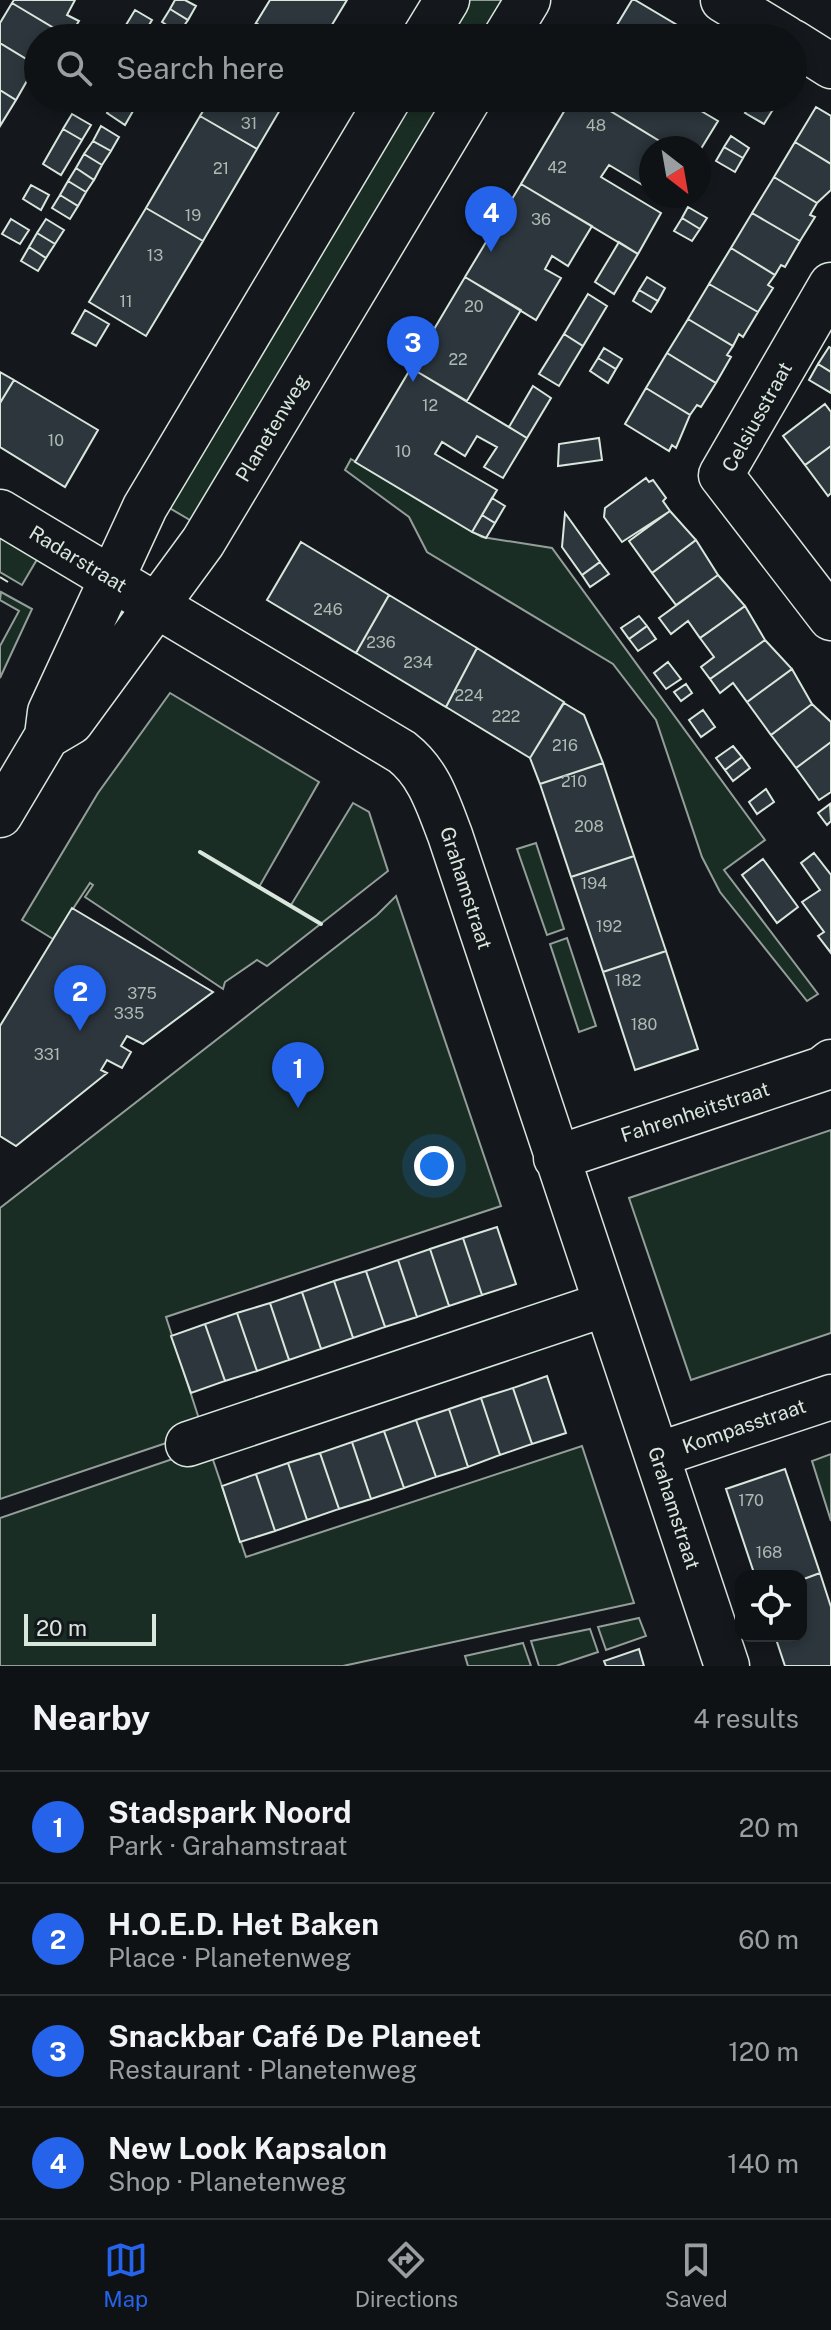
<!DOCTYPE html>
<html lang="en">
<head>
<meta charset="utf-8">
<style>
	:root { --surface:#0f1215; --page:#1d2022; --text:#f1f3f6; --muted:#9b9ea0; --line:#2f3234; --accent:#2563eb }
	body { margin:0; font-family:"Public Sans",sans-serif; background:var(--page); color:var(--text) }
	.controls { position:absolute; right:24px; bottom:24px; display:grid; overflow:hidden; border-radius:16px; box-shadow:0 4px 12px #0003 }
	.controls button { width:72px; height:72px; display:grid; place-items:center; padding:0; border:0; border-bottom:2px solid var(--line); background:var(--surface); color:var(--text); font:40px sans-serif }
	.compass { position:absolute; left:639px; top:136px; width:72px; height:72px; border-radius:50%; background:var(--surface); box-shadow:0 4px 12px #0003; rotate:149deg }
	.scale { position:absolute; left:24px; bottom:20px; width:132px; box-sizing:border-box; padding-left:8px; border:4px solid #d8e6dc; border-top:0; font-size:22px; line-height:28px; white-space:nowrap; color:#d8e6dc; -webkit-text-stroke:6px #14181c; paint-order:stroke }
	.you { position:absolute; left:434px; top:1166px; width:28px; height:28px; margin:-20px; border:6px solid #fff; border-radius:50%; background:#1a73e8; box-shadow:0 0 0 12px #1a73e833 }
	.badge { display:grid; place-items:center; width:52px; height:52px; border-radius:50%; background:var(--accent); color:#fff; font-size:26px; font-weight:700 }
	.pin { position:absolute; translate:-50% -66px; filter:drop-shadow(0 2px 4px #0008) }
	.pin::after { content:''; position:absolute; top:42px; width:28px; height:24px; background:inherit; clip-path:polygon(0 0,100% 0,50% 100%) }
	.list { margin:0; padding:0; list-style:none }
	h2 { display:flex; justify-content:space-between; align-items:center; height:104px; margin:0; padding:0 32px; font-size:34px }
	h2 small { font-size:26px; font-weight:400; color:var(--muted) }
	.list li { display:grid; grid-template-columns:52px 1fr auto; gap:24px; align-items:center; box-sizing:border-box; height:112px; padding:0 32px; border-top:2px solid var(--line) }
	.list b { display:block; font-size:30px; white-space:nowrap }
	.list p { margin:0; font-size:26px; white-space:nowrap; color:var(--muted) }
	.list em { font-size:26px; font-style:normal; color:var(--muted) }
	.icon { flex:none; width:44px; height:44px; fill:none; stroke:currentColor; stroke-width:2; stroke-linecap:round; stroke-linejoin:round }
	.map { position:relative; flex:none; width:831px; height:1666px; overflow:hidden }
	.search { position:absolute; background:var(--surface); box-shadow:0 4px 12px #0003; left:24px; right:24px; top:24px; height:88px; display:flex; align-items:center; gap:20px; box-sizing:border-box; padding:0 28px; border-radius:44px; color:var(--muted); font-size:30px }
	.sheet { height:552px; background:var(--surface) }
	nav { display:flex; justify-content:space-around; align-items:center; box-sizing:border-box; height:112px; border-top:2px solid var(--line); background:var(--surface); font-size:22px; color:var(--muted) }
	nav a { display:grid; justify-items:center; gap:4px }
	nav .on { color:var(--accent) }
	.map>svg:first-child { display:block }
	.green { fill:#1a2d24; stroke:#939e99; stroke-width:2 }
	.building { fill:#2c363c; stroke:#d8e6dc; stroke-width:2 }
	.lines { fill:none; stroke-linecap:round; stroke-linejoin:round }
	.minor-casing { stroke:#d8e6dc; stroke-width:47 }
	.minor { stroke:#14181c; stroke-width:44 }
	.fence { stroke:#d8e6dc; stroke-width:2; stroke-dasharray:10 4; stroke-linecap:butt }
	.wall { stroke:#d8e6dc; stroke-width:4 }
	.labels { text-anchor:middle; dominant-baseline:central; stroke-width:6; stroke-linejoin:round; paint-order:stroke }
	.number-label { font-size:16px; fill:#adbab4 }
	.street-label { font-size:20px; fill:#d8e6dc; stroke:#14181c }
</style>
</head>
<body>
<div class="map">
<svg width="831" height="1666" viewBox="0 0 831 1666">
	<rect width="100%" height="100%" fill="#14181c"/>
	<!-- green -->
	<path class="green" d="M460 0H514L491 38H437Z
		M401 98H455L200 526 161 503Z
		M351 459 482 537 552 548 765 840 724 870 818 994 807 1001 720 892 702 857 656 720 613 664 427 552 409 517 345 470Z
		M0 533 39 556 22 585 0 572Z
		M1 592 32 609 0 678V646L19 611 0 600Z
		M170 693 319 782 259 887 291 905 353 803 369 812 388 871 267 966 257 960 225 982 223 989 85 897 93 885 90 883 53 939 22 920 98 793Z
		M536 843 564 929 547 935 517 849Z
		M396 896 501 1206 166 1317 201 1425 184 1437 0 1499V1208L377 915Z
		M567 938 596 1026 579 1032 550 944Z
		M831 1130V1333L691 1380 629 1198Z
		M582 1446 634 1603 343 1666H0V1518L190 1453 211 1454 246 1557Z
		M831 1454V1521L812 1461Z
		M639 1618 646 1636 606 1650 598 1627Z
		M590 1629 598 1652 556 1666H539L531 1641Z
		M523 1643 531 1666H468L465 1656Z"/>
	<!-- building -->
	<path class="building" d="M14 0H75L67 15 79 21 69 37 12 3Z
		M175 0H185L196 6 188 20 170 9Z
		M270 0H347L324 38H280L256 23Z
		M632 0H635L699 38H609Z
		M12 3 57 30 53 38H38V66L0 43V23Z
		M170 9 188 20 179 33 162 22Z
		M135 10 152 20 143 35 126 25Z
		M256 23 280 38H247Z
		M0 43 36 65 16 100 0 90Z
		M0 90 16 100 0 126Z
		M117 98H141L133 111Z
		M211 98H287L257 149 200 116Z
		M572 98H589L671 148H651V190L609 165 601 177 661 213 638 254 521 184Z
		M589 98H679L718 121 699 152V148H671Z
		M706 98H731L724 109Z
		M755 98H780L764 124 745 113Z
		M115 100 133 111 125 125 107 113Z
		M816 107 831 116V164L795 142Z
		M72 114 91 125 82 140 63 129Z
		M200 116 257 149 203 241 146 208Z
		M101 126 119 137 111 151 93 141Z
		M63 129 82 140 61 175 43 164Z
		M731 136 749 148 743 158 724 147Z
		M93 141 111 151 102 165 84 154Z
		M795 142 831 164V190L817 203 774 177Z
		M724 147 743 158 735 172 716 161Z
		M84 154 102 165 94 180 76 168Z
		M76 168 94 180 86 192 68 181Z
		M774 177 817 203 810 215 815 217 800 241 752 213Z
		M68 181 86 192 78 206 60 195Z
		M521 184 592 226 568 266 552 256 545 269 561 278 536 320 465 277Z
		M31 185 49 195 41 210 23 199Z
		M60 195 78 206 70 219 52 208Z
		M688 207 707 218 700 229 682 218Z
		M146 208 203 241 146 336 89 302Z
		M752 213 800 241 785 267 781 265 775 275 731 248Z
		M682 218 700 229 692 241 674 231Z
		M11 219 29 230 20 244 2 234Z
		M46 219 64 230 55 244 37 233Z
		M37 233 55 244 46 258 29 247Z
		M619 242 638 254 614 294 595 282Z
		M29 247 46 258 38 271 21 261Z
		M731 248 775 275 768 285 773 288 758 312 709 284Z
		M465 277 521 310 467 401 411 368Z
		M647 277 665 288 658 301 639 290Z
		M709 284 758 312 743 337 739 334 733 346 688 319Z
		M639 290 658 301 651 312 633 301Z
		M588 294 607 306 583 346 564 334Z
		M85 310 109 324 96 346 72 333Z
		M688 319 733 346 727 355 731 357 716 383 667 353Z
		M564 334 583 346 559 386 539 374Z
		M829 347 831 348V372L818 364Z
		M604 348 622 359 616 369 598 358Z
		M667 353 716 383 701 407 697 405 690 415 646 388Z
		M598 358 616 369 608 383 590 371Z
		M818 364 831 372V393L809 380Z
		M411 368 527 438 503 478 484 467 497 447 477 436 465 456 442 442 435 454 497 490 472 532 355 462Z
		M0 372 14 380 0 403Z
		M14 380 98 430 65 487 0 447V403Z
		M533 386 551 398 527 438 509 427Z
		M646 388 690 415 676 448 672 445 669 451 625 424Z
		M825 404 831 412V446L805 465 783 436Z
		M599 438 602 460 558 466 559 444Z
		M831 446V493L828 496 805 465Z
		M646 478 649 482 653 480 666 498 663 501 670 511 622 542 604 517 605 508Z
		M492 498 505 506 495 523 482 515Z
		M670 511 696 540 652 573 629 541Z
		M565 513 600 562 582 575 562 547Z
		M482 515 495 523 486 538 472 532Z
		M696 540 718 575 676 605 652 573Z
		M301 542 389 595 356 653 267 600Z
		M600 562 609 574 590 587 582 575Z
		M718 575 745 606 700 638 688 621 671 634 659 618Z
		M389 595 477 648 446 707 356 653Z
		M745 606 765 640 710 679 701 667 714 657 700 638Z
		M639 616 647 626 629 639 621 628Z
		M647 626 656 639 638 651 629 639Z
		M765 640 792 669 747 702 733 683 720 693 710 679Z
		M477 648 564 702 530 758 446 707Z
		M668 662 681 679 666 689 654 673Z
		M792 669 812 704 771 735 747 702Z
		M686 684 692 693 681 701 674 692Z
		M564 703 584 715 603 763 540 784 530 758Z
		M812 704 831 722V742L796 768 771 735Z
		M703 710 715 727 701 737 689 720Z
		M831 742V792L819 800 796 768Z
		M733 746 742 757 725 770 716 758Z
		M742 757 750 768 733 781 725 770Z
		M603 763 634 856 571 877 540 784Z
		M766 789 774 802 757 814 749 802Z
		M830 804 831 821 827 825 818 813Z
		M814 853 831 875V953L818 936 824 932 802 902 820 890 801 863Z
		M634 856 666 951 603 972 571 877Z
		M763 859 798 907 777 923 742 875Z
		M72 908 213 992 143 1044 127 1036 121 1046 131 1052 122 1068 107 1060 101 1070 107 1073 16 1146 0 1136V1026Z
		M666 951 698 1049 635 1070 603 972Z
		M497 1227 516 1284 482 1295 463 1238Z
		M463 1238 482 1295 449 1306 430 1249Z
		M430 1249 449 1306 417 1317 398 1260Z
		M398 1260 417 1317 385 1327 366 1271Z
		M366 1271 385 1327 353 1338 334 1281Z
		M334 1281 353 1338 321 1349 302 1292Z
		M302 1292 321 1349 289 1360 270 1303Z
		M270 1303 289 1360 257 1371 237 1313Z
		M237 1313 257 1371 225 1381 205 1324Z
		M205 1324 225 1381 191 1393 171 1336Z
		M547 1376 566 1433 532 1444 513 1388Z
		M513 1388 532 1444 500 1455 481 1398Z
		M481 1398 500 1455 468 1467 449 1409Z
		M449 1409 468 1467 436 1477 416 1420Z
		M416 1420 436 1477 404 1488 384 1431Z
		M384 1431 404 1488 371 1499 352 1442Z
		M352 1442 371 1499 339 1509 320 1453Z
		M320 1453 339 1509 307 1520 288 1463Z
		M288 1463 307 1520 275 1531 256 1474Z
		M785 1469 820 1573 801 1580V1576H755L726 1489Z
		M256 1474 275 1531 240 1542 222 1486Z
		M820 1573 831 1607V1666H785L775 1636H801V1580Z
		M639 1649 644 1666H606L604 1661Z"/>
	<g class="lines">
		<!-- minor casing -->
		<g class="minor-casing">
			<path id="minor" d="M723 0 786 38
				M424 38 447 0
				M505 38 528 0
				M793 42 831 66
				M831 285 721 475 831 618
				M0 512 402 752C429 773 438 804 450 835L727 1666
				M49 735 71 722 203 542 469 98
				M0 815 47 736 50 712 145 507 389 98
				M556 1158 822 1069 831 1062
				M188 1444 606 1304
				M657 1455 831 1397"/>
		</g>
		<!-- minor -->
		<use href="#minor" class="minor"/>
		<!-- fence -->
		<path class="fence" d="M0 577 8 582"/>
		<!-- wall -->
		<path class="wall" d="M200 852 321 924"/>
	</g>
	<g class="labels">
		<!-- number labels -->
		<g class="number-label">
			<text x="249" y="123">31</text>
			<text x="596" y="125">48</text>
			<text x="557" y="167">42</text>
			<text x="221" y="168">21</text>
			<text x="193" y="215">19</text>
			<text x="541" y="219">36</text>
			<text x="155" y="255">13</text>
			<text x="126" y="301">11</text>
			<text x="474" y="306">20</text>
			<text x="458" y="359">22</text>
			<text x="430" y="405">12</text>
			<text x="56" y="440">10</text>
			<text x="403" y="451">10</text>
			<text x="328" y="609">246</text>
			<text x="381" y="642">236</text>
			<text x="418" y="662">234</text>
			<text x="469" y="695">224</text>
			<text x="506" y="716">222</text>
			<text x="565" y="745">216</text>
			<text x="574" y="781">210</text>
			<text x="589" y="826">208</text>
			<text x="594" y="883">194</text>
			<text x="609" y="926">192</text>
			<text x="628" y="980">182</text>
			<text x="142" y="993">375</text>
			<text x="129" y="1013">335</text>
			<text x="644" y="1024">180</text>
			<text x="47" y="1054">331</text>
			<text x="751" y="1500">170</text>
			<text x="769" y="1552">168</text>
		</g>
		<!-- street labels -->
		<g class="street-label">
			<text transform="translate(757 417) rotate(-61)">Celsiusstraat</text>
			<text transform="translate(272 428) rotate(-59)">Planetenweg</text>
			<text transform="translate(78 559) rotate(31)">Radarstraat</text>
			<text transform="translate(466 888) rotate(72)">Grahamstraat</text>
			<text transform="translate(695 1112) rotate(-18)">Fahrenheitstraat</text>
			<text transform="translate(744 1426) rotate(-19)">Kompasstraat</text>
			<text transform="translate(674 1508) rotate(72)">Grahamstraat</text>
		</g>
	</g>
</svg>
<div class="controls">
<button><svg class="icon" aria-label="locate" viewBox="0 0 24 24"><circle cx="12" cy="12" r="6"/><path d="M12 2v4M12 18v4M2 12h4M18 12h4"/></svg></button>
</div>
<svg class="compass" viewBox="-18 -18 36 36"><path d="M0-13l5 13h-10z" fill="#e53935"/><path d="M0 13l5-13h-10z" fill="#9b9ea0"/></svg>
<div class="scale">20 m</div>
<div class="you"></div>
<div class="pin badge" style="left:298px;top:1108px">1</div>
<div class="pin badge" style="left:80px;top:1031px">2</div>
<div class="pin badge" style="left:413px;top:382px">3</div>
<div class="pin badge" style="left:491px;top:252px">4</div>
<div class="search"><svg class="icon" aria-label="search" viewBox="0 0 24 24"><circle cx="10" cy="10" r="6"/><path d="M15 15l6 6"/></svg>Search here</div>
</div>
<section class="sheet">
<h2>Nearby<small>4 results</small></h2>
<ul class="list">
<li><span class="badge">1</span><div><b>Stadspark Noord</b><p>Park · Grahamstraat</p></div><em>20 m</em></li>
<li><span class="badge">2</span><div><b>H.O.E.D. Het Baken</b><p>Place · Planetenweg</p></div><em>60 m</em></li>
<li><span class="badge">3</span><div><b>Snackbar Café De Planeet</b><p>Restaurant · Planetenweg</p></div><em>120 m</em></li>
<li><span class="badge">4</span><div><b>New Look Kapsalon</b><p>Shop · Planetenweg</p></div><em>140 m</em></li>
</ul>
</section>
<nav>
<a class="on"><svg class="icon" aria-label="map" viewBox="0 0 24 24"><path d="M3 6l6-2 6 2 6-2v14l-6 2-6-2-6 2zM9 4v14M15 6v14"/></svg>Map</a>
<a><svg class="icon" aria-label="directions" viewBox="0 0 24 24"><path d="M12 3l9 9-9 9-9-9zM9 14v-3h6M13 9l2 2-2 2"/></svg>Directions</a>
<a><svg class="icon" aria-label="saved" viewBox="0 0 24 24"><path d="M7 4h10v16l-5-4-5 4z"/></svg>Saved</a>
</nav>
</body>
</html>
